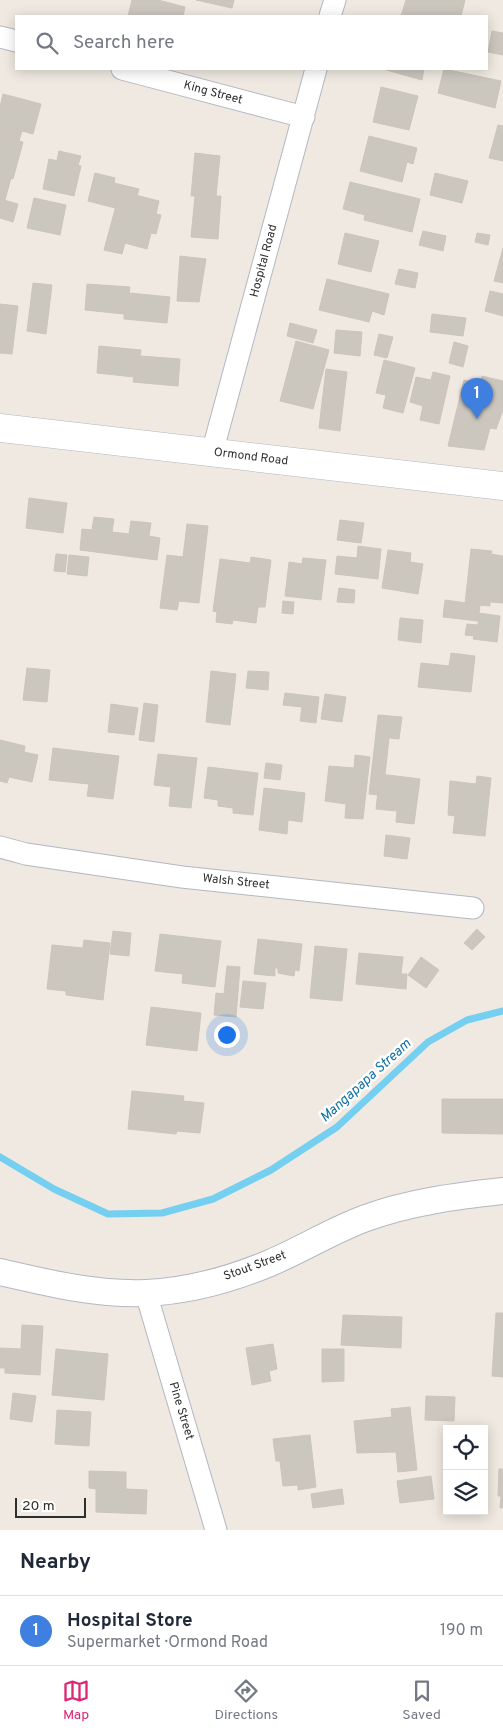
<!DOCTYPE html>
<html lang="en">
<head>
<meta charset="utf-8">
<style>
	:root { --surface:#fff; --page:#f2f2f3; --text:#1f2937; --muted:#747a83; --line:#e0e1e3; --accent:#db2777 }
	body { margin:0; font-family:Overpass,sans-serif; background:var(--page); color:var(--text) }
	.controls { position:absolute; right:15px; bottom:15px; display:grid; overflow:hidden; border-radius:0px; box-shadow:0 2px 12px #0003 }
	.controls button { width:45px; height:45px; display:grid; place-items:center; padding:0; border:0; border-bottom:1px solid var(--line); background:var(--surface); color:var(--text); font:25px sans-serif }
	.scale { position:absolute; left:15px; bottom:12px; width:71px; box-sizing:border-box; padding-left:5px; border:2px solid #2e2e2e; border-top:0; font-size:14px; line-height:18px; white-space:nowrap; color:#2e2e2e; -webkit-text-stroke:4px #fff; paint-order:stroke }
	.you { position:absolute; left:226px; top:1034px; width:18px; height:18px; margin:-12px; border:4px solid #fff; border-radius:50%; background:#1a73e8; box-shadow:0 0 0 8px #1a73e833 }
	.badge { display:grid; place-items:center; width:32px; height:32px; border-radius:50%; background:var(--accent); color:#fff; font-size:16px; font-weight:700 }
	.pin { position:absolute; translate:-50% -41px; filter:drop-shadow(0 1px 2px #0008) }
	.pin::after { content:''; position:absolute; top:26px; width:18px; height:15px; background:inherit; clip-path:polygon(0 0,100% 0,50% 100%) }
	.list { margin:0; padding:0; list-style:none }
	h2 { display:flex; justify-content:space-between; align-items:center; height:65px; margin:0; padding:0 20px; font-size:21px }
	h2 small { font-size:16px; font-weight:400; color:var(--muted) }
	.list li { display:grid; grid-template-columns:32px 1fr auto; gap:15px; align-items:center; box-sizing:border-box; height:70px; padding:0 20px; border-top:1px solid var(--line) }
	.list b { display:block; font-size:19px; white-space:nowrap }
	.list p { margin:0; font-size:16px; white-space:nowrap; color:var(--muted) }
	.list em { font-size:16px; font-style:normal; color:var(--muted) }
	.icon { flex:none; width:28px; height:28px; fill:none; stroke:currentColor; stroke-width:2; stroke-linecap:round; stroke-linejoin:round }
	.map { position:relative; flex:none; width:503px; height:1530px; overflow:hidden }
	.search { position:absolute; background:var(--surface); box-shadow:0 2px 12px #0003; left:15px; right:15px; top:15px; height:55px; display:flex; align-items:center; gap:12px; box-sizing:border-box; padding:0 18px; border-radius:0px; color:var(--muted); font-size:19px }
	.sheet { height:135px; background:var(--surface) }
	nav { display:flex; justify-content:space-around; align-items:center; box-sizing:border-box; height:70px; border-top:1px solid var(--line); background:var(--surface); font-size:14px; color:var(--muted) }
	nav a { display:grid; justify-items:center; gap:2px }
	nav .on { color:var(--accent) }
	.map>svg:first-child { display:block }
	.lines { fill:none; stroke-linecap:round; stroke-linejoin:round }
	.stream { stroke:#75cff0; stroke-width:7 }
	.building { fill:#cbc7bf; stroke:#cbc5ba }
	.minor-casing { stroke:#b4b7c1; stroke-width:23 }
	.tertiary-casing { stroke:#b4b7c1; stroke-width:28 }
	.secondary-casing { stroke:#b4b7c1; stroke-width:29 }
	.minor { stroke:#fff; stroke-width:21 }
	.tertiary { stroke:#fff; stroke-width:26 }
	.secondary { stroke:#fff; stroke-width:28 }
	.labels { text-anchor:middle; dominant-baseline:central; stroke-width:5; stroke-linejoin:round; paint-order:stroke }
	.street-label { font-size:12px; fill:#2e2e2e; stroke:#fff }
	.water-label { font-size:14px; font-style:italic; fill:#0d6fa3; stroke:#fff }
</style>
</head>
<body>
<div class="map">
<svg width="503" height="1530" viewBox="0 0 503 1530">
	<rect width="100%" height="100%" fill="#efe9e1"/>
	<g class="lines">
		<!-- stream -->
		<path class="stream" d="M0 1157 54 1189 108 1214 162 1213 213 1199 271 1170 337 1127 428 1042 467 1020 503 1011"/>
	</g>
	<!-- building -->
	<path class="building" d="M132 0H158L185 7 183 16H128Z
		M196 0H234L232 8Z
		M406 0H465L461 16H401Z
		M492 31 503 33V55L488 52Z
		M383 69H424L422 80Z
		M444 69 501 81 495 108 438 93Z
		M381 87 418 96 409 130 373 122Z
		M3 94 41 104 33 134 0 125V107Z
		M0 125 22 131 19 141 0 136Z
		M498 125 503 126V161L489 158Z
		M0 136 23 142 13 179 0 175Z
		M369 136 417 148 413 164 407 162 402 182 360 171Z
		M59 151 81 156 78 165 57 160Z
		M195 153 220 156 216 196H221L218 239 191 237 195 196H191Z
		M49 159 81 166 74 196 43 189Z
		M95 173 115 178 114 183 139 189 137 196 120 191 115 208 88 201Z
		M435 173 468 181 462 203 430 195Z
		M0 175 11 178 5 200 0 199Z
		M350 182 420 199 412 232 364 220 365 215 343 209Z
		M120 191 159 201 156 214 161 215 156 234 151 233 147 249 125 243 122 254 104 250Z
		M34 198 66 205 60 235 27 228Z
		M0 199 18 204 13 222 0 218Z
		M423 231 446 236 443 251 419 245Z
		M345 233 379 241 371 272 338 264Z
		M477 233 490 235 488 245 475 242Z
		M503 248V283L494 281Z
		M180 256 206 259 199 302 177 301Z
		M399 269 418 273 415 288 395 284Z
		M327 279 389 294 384 315 372 311 369 322 319 310Z
		M33 283 52 285 46 334 27 331Z
		M87 284 130 287 129 293 170 297 167 323 124 319V314L85 310Z
		M490 291 503 294V316L485 311Z
		M0 304 18 306 12 354 0 353Z
		M432 314 466 318 463 336 430 332Z
		M290 323 317 330 313 343 287 336Z
		M336 330 362 332 360 356 334 353Z
		M379 334 393 337 387 358 374 355Z
		M296 341 329 350 313 409 280 401Z
		M454 342 468 346 463 367 449 363Z
		M99 346 141 350 140 356 180 359 178 386 133 382 134 377 97 373Z
		M384 360 415 368 403 413 383 408 386 395 376 393Z
		M326 369 347 372 340 431 319 428Z
		M433 372 450 376 439 424 420 420 423 406 410 402 416 377 431 380Z
		M482 376 503 381V410L496 429 490 428 484 450 448 446 464 380 480 385Z
		M29 498 67 503 63 533 26 528Z
		M94 517 114 519 112 532 129 534 131 521 151 523 149 536 160 538 157 560 80 550 82 529 92 530Z
		M340 520 364 523 361 543 337 540Z
		M187 524 208 526 199 603 179 601 177 610 160 608 167 555 183 557Z
		M358 546 381 549 378 579 335 574 337 556 357 558Z
		M471 549 492 551 491 554 503 556V603L490 602V606L465 604Z
		M388 550 411 553 410 562 423 564 418 594 382 588Z
		M56 554 67 555 65 572 54 571Z
		M69 555 89 557 87 576 67 574Z
		M251 557 271 560 265 607H258L256 623 233 620 232 624 216 622 217 612 213 611 220 559 250 563Z
		M303 558 326 560 321 600 285 596 289 562 302 564Z
		M339 588 355 590 354 603 337 602Z
		M445 600 480 605 478 621 443 617Z
		M283 601 294 602 293 614 282 613Z
		M479 613 500 616 497 642 473 639 474 636 465 635 467 624 478 625Z
		M400 618 423 620 421 643 398 640Z
		M451 653 475 656 471 692 418 687 421 663 449 666Z
		M27 668 50 670 47 702 23 700Z
		M211 671 236 674 230 725 206 722Z
		M248 671 269 672 268 690 246 688Z
		M285 693 319 697 316 723 300 721 302 707 283 705Z
		M325 694 346 697 342 722 321 719Z
		M144 703 158 705 154 742 139 740Z
		M111 704 138 708 134 735 108 732Z
		M378 715 402 717 399 739 389 738 385 775 380 774 378 795 369 794Z
		M0 740 25 746 24 752 38 755 32 782 9 777 7 783 0 781Z
		M53 748 119 756 113 799 87 796 89 784 49 780Z
		M158 754 197 758 191 808 169 806 171 787 154 785Z
		M355 755 370 757 363 819 345 818 346 804 325 801 329 766 354 768Z
		M266 763 282 765 280 780 264 778Z
		M208 767 258 773 253 815 233 813V808L218 806V800L204 798Z
		M380 774 420 779 414 824 396 822 397 811 376 809Z
		M477 776 491 778 485 836 453 833 455 816 448 815 450 781 476 784Z
		M264 788 305 793 302 822 288 820 287 834 259 830Z
		M386 835 410 838 407 859 384 856Z
		M477 929 485 937 472 950 464 943Z
		M113 931 131 933 129 956 110 954Z
		M160 934 221 941 215 987 182 983 183 974 155 971Z
		M258 939 302 944 299 971 295 970 294 976 278 973V968H275V976L254 974Z
		M84 940 110 943 103 1000 66 995V991L47 989 52 945 83 948Z
		M315 946 347 949 342 1001 310 998Z
		M359 953 403 957 401 974H407L406 989 356 984Z
		M421 957 439 970 426 988 408 975Z
		M227 966 240 967 236 1017 214 1015 216 993 224 994Z
		M243 981 266 983 263 1009 240 1007Z
		M151 1007 201 1013 197 1051 146 1045Z
		M132 1091 184 1096 183 1101 204 1103 200 1133 177 1131 176 1134 128 1129Z
		M442 1099H503V1134L442 1133Z
		M496 1313H503V1377L492 1376Z
		M343 1315 402 1317 401 1348 341 1345Z
		M22 1325 43 1326 40 1375 5 1373V1368H0V1348L21 1349Z
		M273 1344 277 1369 269 1371 271 1381 252 1385 246 1348Z
		M56 1349 108 1354 104 1400 52 1395Z
		M322 1349H344V1381L322 1382Z
		M13 1393 36 1396 32 1422 10 1419Z
		M426 1396 455 1397 454 1421 425 1420Z
		M410 1407 417 1470 398 1472 396 1452 357 1453 354 1421 392 1417 391 1409Z
		M57 1410 91 1412 89 1446 55 1444Z
		M310 1435 316 1487 298 1490V1485L283 1486 280 1461H276L273 1439Z
		M499 1469H503V1508H500L501 1496H498Z
		M89 1471 126 1472V1489L147 1490 146 1514 96 1512V1489L89 1488Z
		M431 1476 434 1499 400 1503 397 1481Z
		M342 1489 344 1504 313 1508 311 1494Z"/>
	<g class="lines">
		<!-- minor casing -->
		<g class="minor-casing">
			<path id="minor" d="M330 16 335 0
				M0 37 16 41
				M122 69 304 117
				M212 453 316 69
				M0 847 26 854 182 877 473 908
				M146 1293 216 1530"/>
		</g>
		<!-- tertiary casing -->
		<g class="tertiary-casing">
			<path id="tertiary" d="M0 1272C48 1283 96 1295 146 1293 187 1291 232 1279 270 1263 303 1249 333 1230 366 1218 410 1202 457 1196 503 1191"/>
		</g>
		<!-- secondary casing -->
		<g class="secondary-casing">
			<path id="secondary" d="M0 428 503 486"/>
		</g>
		<!-- minor -->
		<use href="#minor" class="minor"/>
		<!-- tertiary -->
		<use href="#tertiary" class="tertiary"/>
		<!-- secondary -->
		<use href="#secondary" class="secondary"/>
	</g>
	<g class="labels">
		<!-- street labels -->
		<g class="street-label">
			<text transform="translate(213 93) rotate(15)">King Street</text>
			<text transform="translate(264 261) rotate(-75)">Hospital Road</text>
			<text transform="translate(251 457) rotate(7)">Ormond Road</text>
			<text transform="translate(236 882) rotate(6)">Walsh Street</text>
			<text transform="translate(255 1266) rotate(-20)">Stout Street</text>
			<text transform="translate(181 1411) rotate(73)">Pine Street</text>
		</g>
		<!-- water labels -->
		<g class="water-label">
			<text transform="translate(366 1081) rotate(-42)">Mangapapa Stream</text>
		</g>
	</g>
</svg>
<div class="controls">
<button><svg class="icon" aria-label="locate" viewBox="0 0 24 24"><circle cx="12" cy="12" r="6"/><path d="M12 2v4M12 18v4M2 12h4M18 12h4"/></svg></button>
<button><svg class="icon" aria-label="layers" viewBox="0 0 24 24"><path d="M12 4l9 5-9 5-9-5zM3 14l9 5 9-5"/></svg></button>
</div>
<div class="scale">20 m</div>
<div class="you"></div>
<div class="pin badge" style="left:477px;top:419px;background:#3f7fe0">1</div>
<div class="search"><svg class="icon" aria-label="search" viewBox="0 0 24 24"><circle cx="10" cy="10" r="6"/><path d="M15 15l6 6"/></svg>Search here</div>
</div>
<section class="sheet">
<h2>Nearby<small></small></h2>
<ul class="list">
<li><span class="badge" style="background:#3f7fe0">1</span><div><b>Hospital Store</b><p>Supermarket · Ormond Road</p></div><em>190 m</em></li>
</ul>
</section>
<nav>
<a class="on"><svg class="icon" aria-label="map" viewBox="0 0 24 24"><path d="M3 6l6-2 6 2 6-2v14l-6 2-6-2-6 2zM9 4v14M15 6v14"/></svg>Map</a>
<a><svg class="icon" aria-label="directions" viewBox="0 0 24 24"><path d="M12 3l9 9-9 9-9-9zM9 14v-3h6M13 9l2 2-2 2"/></svg>Directions</a>
<a><svg class="icon" aria-label="saved" viewBox="0 0 24 24"><path d="M7 4h10v16l-5-4-5 4z"/></svg>Saved</a>
</nav>
</body>
</html>
